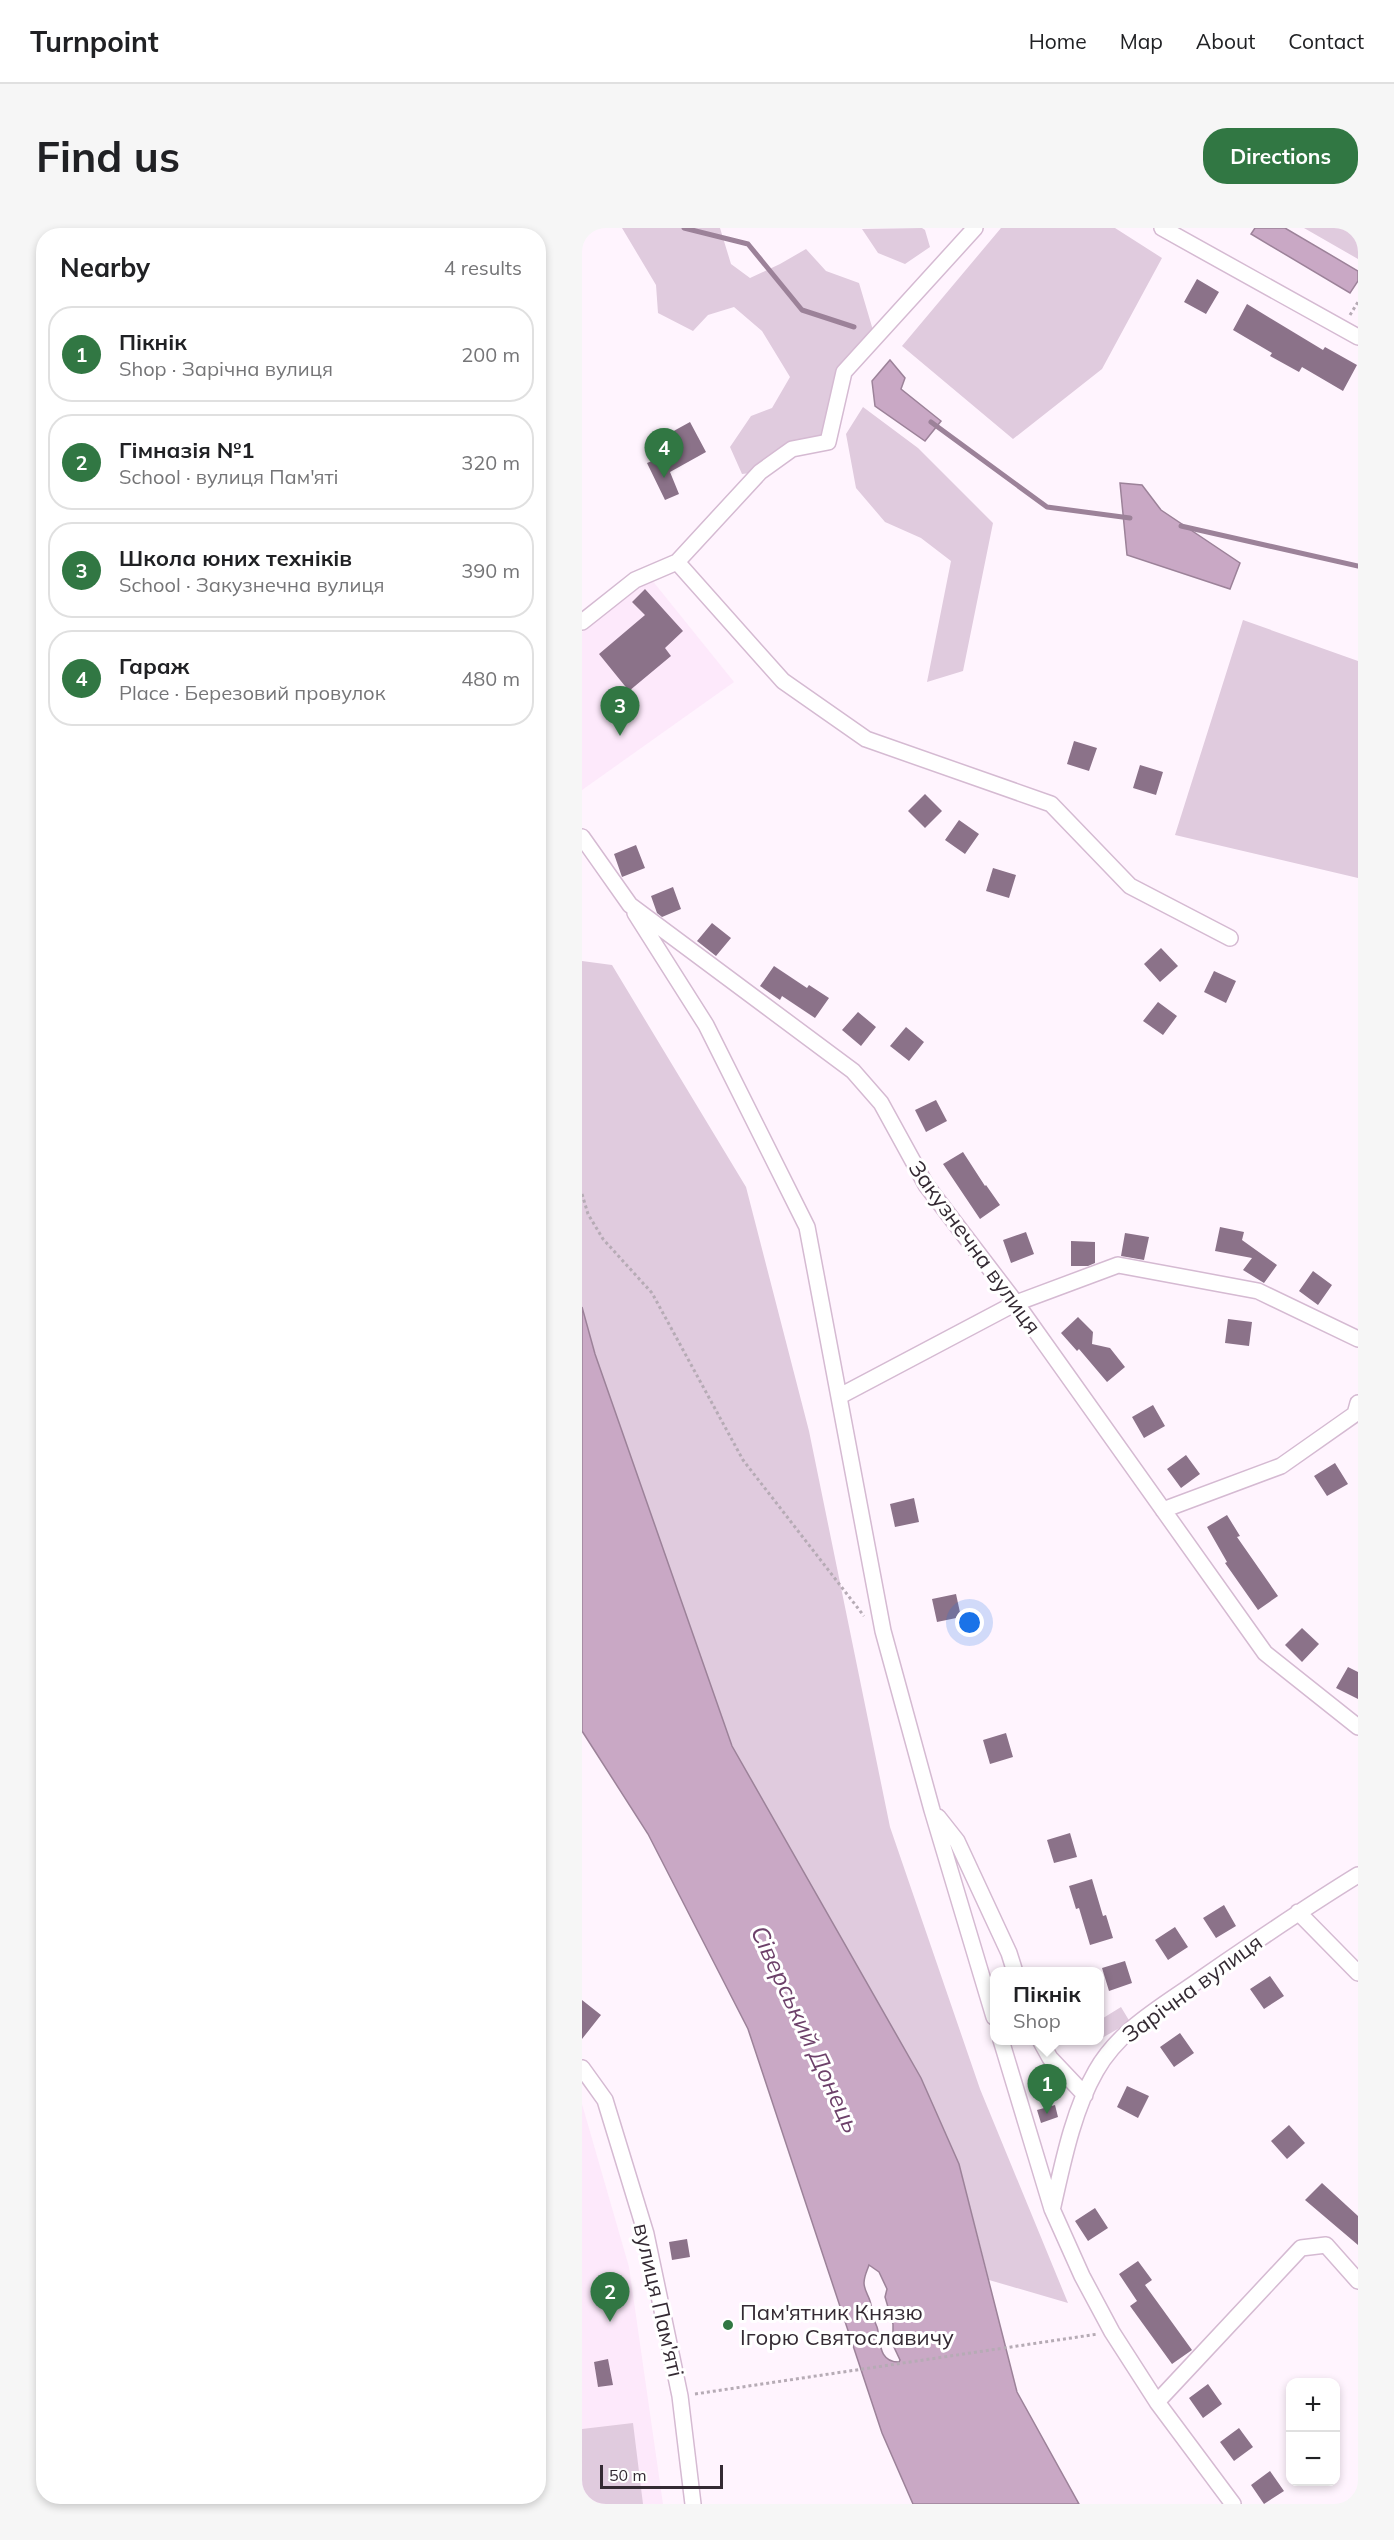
<!DOCTYPE html>
<html lang="en">
<head>
<meta charset="utf-8">
<style>
	:root { --surface:#fff; --page:#f6f6f6; --text:#202124; --muted:#757577; --line:#e0e0e0; --accent:#317743 }
	body { margin:0; font-family:Mulish,sans-serif; background:var(--page); color:var(--text) }
	.controls { position:absolute; right:18px; bottom:18px; display:grid; overflow:hidden; border-radius:12px; box-shadow:0 3px 9px #0003 }
	.controls button { width:54px; height:54px; display:grid; place-items:center; padding:0; border:0; border-bottom:2px solid var(--line); background:var(--surface); color:var(--text); font:30px sans-serif }
	.scale { position:absolute; left:18px; bottom:15px; width:123px; box-sizing:border-box; padding-left:6px; border:3px solid #342a33; border-top:0; font-size:16px; line-height:21px; white-space:nowrap; color:#342a33; -webkit-text-stroke:4px #fff; paint-order:stroke }
	.you { position:absolute; left:388px; top:1395px; width:21px; height:21px; margin:-15px; border:4px solid #fff; border-radius:50%; background:#1a73e8; box-shadow:0 0 0 9px #1a73e833 }
	.badge { display:grid; place-items:center; width:39px; height:39px; border-radius:50%; background:var(--accent); color:#fff; font-size:20px; font-weight:700 }
	.pin { position:absolute; translate:-50% -50px; filter:drop-shadow(0 2px 3px #0008) }
	.pin::after { content:''; position:absolute; top:32px; width:21px; height:18px; background:inherit; clip-path:polygon(0 0,100% 0,50% 100%) }
	.popup { position:absolute; left:408px; top:1739px; width:114px; height:78px; box-sizing:border-box; display:grid; place-content:center; border-radius:12px; background:var(--surface); filter:drop-shadow(0 2px 4px #0005); font-size:20px; white-space:nowrap; color:var(--muted) }
	.popup b { font-size:22px; color:var(--text) }
	.popup::after { content:''; position:absolute; left:50%; top:100%; margin-left:-12px; border:12px solid transparent; border-top-color:var(--surface) }
	.list { margin:0; padding:0; list-style:none }
	h2 { display:flex; justify-content:space-between; align-items:center; height:78px; margin:0; padding:0 24px; font-size:26px }
	h2 small { font-size:20px; font-weight:400; color:var(--muted) }
	.list li { display:grid; grid-template-columns:39px 1fr auto; gap:18px; align-items:center; box-sizing:border-box; height:96px; margin:0 12px 12px; padding:0 12px; border:2px solid var(--line); border-radius:24px }
	.list b { display:block; font-size:22px; white-space:nowrap }
	.list p { margin:0; font-size:20px; white-space:nowrap; color:var(--muted) }
	.list em { font-size:20px; font-style:normal; color:var(--muted) }
	.map { position:relative; flex:none; width:776px; height:2276px; overflow:hidden; border-radius:24px }
	header { display:flex; align-items:center; gap:36px; box-sizing:border-box; height:84px; padding:0 30px; background:var(--surface); border-bottom:2px solid var(--line) }
	header strong { font-size:28px }
	nav { display:flex; gap:33px; margin-inline-start:auto; font-size:21px }
	.intro { display:flex; align-items:center; justify-content:space-between; box-sizing:border-box; height:144px; padding:0 36px }
	h1 { margin:0; font-size:42px }
	.button { padding:15px 27px; border-radius:24px; background:var(--accent); color:#fff; font-size:21px; font-weight:700 }
	main { display:flex; gap:36px; padding:0 36px }
	aside { flex:1; background:var(--surface); border-radius:24px; box-shadow:0 3px 9px #0003 }
	.map>svg:first-child { display:block }
	.built { fill:#fde9fb }
	.green { fill:#e0cbde }
	.water { fill:#c9a8c5; stroke:#9c8299; stroke-width:1.5; fill-rule:evenodd }
	.lines { fill:none; stroke-linecap:round; stroke-linejoin:round }
	.stream { stroke:#9c8299; stroke-width:5 }
	.building { fill:#8b7289 }
	.minor-casing { stroke:#d5bad2; stroke-width:18 }
	.path { stroke:#b6abb5; stroke-width:3; stroke-dasharray:3 3; stroke-linecap:butt }
	.minor { stroke:#fff; stroke-width:15 }
	.poi-dot { fill:#317743; stroke:#fff; stroke-width:2 }
	.labels { text-anchor:middle; dominant-baseline:central; stroke-width:6; stroke-linejoin:round; paint-order:stroke }
	.street-label { font-size:22px; fill:#342a33; stroke:#fff }
	.poi-label { font-size:22px; fill:#342a33; stroke:#fff; text-anchor:start }
	.water-label { font-size:24px; font-style:italic; fill:#6d416a; stroke:#fff }
</style>
</head>
<body>
<header>
<strong>Turnpoint</strong>
<nav><a>Home</a><a>Map</a><a>About</a><a>Contact</a></nav>
</header>
<div class="intro"><h1>Find us</h1><a class="button">Directions</a></div>
<main>
<aside>
<h2>Nearby<small>4 results</small></h2>
<ul class="list">
<li><span class="badge">1</span><div><b>Пікнік</b><p>Shop · Зарічна вулиця</p></div><em>200 m</em></li>
<li><span class="badge">2</span><div><b>Гімназія №1</b><p>School · вулиця Пам'яті</p></div><em>320 m</em></li>
<li><span class="badge">3</span><div><b>Школа юних техніків</b><p>School · Закузнечна вулиця</p></div><em>390 m</em></li>
<li><span class="badge">4</span><div><b>Гараж</b><p>Place · Березовий провулок</p></div><em>480 m</em></li>
</ul>
</aside>
<div class="map">
<svg width="776" height="2276" viewBox="0 0 776 2276">
	<rect width="100%" height="100%" fill="#fff4fe"/>
	<!-- built -->
	<path class="built" d="M69 351 152 454 0 562V404Z
		M0 1876 47 2039 81 2276H0Z"/>
	<!-- green -->
	<path class="green" d="M40 0H138L149 36 168 50 198 36 224 21 244 43 277 55 293 109 262 144 246 214 210 221 178 244 160 246 148 219 169 188 190 180 208 149 180 103 152 79 126 87 111 103 76 85 74 57Z
		M340 0 343 2 348 19 323 36 296 25 280 1Z
		M419 0H533L580 30 520 141 431 211 320 118Z
		M722 0H776V31Z
		M281 179 336 220 411 295 381 443 345 454 369 333 339 310 303 294 274 260 264 206Z
		M661 392 776 433V650L593 607Z
		M0 733 30 737 164 959 227 1203 308 1599 398 1861 486 2075 407 2052 377 1936 339 1850 150 1518 13 1126 0 1079Z
		M539 1779 548 1794 520 1810 518 1805V1792Z
		M51 2195 61 2276H0V2201Z"/>
	<!-- water -->
	<path class="water" d="M673 0H703L776 43V53L768 65 669 6Z
		M308 132 323 150 319 161 359 193 343 213 293 178 290 153Z
		M538 255 560 257 579 282 658 335 648 361 545 327Z
		M0 1079 13 1126 150 1518 339 1850 377 1936 435 2164 497 2276H331L300 2205 166 1801 66 1606 0 1503ZM287 2037 297 2044 305 2061 303 2069 311 2096V2117L318 2132 317 2134C295 2134 299 2111 295 2099 291 2089 289 2088 289 2077 288 2069 282 2063 282 2055 282 2048 285 2043 287 2037Z"/>
	<g class="lines">
		<!-- stream -->
		<path class="stream" d="M102 0 166 16 220 82 272 99
			M349 194 465 279 548 290
			M599 298 776 338"/>
	</g>
	<!-- building -->
	<path class="building" d="M615 51 637 64 624 86 602 74Z
		M665 76 741 122 743 119 775 137 761 163 720 139 717 144 688 128 690 125 651 102Z
		M108 194 124 224 88 244 97 266 83 272 65 235 97 222 88 205Z
		M63 361 101 403 83 420 89 428 47 463 17 426 63 387 50 374Z
		M492 513 515 520 507 543 485 536Z
		M558 537 581 544 574 567 551 560Z
		M343 566 360 583 343 600 326 583Z
		M377 592 397 606 383 626 363 612Z
		M54 617 63 640 40 649 32 626Z
		M411 640 434 647 427 670 404 663Z
		M91 659 99 681 80 689 75 685 69 668Z
		M130 695 149 710 134 728 115 713Z
		M579 720 596 738 578 754 562 736Z
		M192 738 225 760 227 757 247 770 233 790 200 768 198 772 178 758Z
		M632 743 654 753 644 775 622 764Z
		M576 774 595 788 581 807 561 793Z
		M276 784 294 799 279 818 260 802Z
		M324 799 342 814 327 833 308 818Z
		M354 872 365 893 344 904 333 882Z
		M381 924 403 958 404 957 418 977 398 991 361 936Z
		M638 999 662 1004 660 1012 695 1037 682 1055 661 1042 670 1030 633 1023Z
		M444 1004 452 1026 429 1035 421 1012Z
		M543 1005 567 1009 562 1032 539 1028Z
		M489 1013 513 1014V1035L506 1038H489Z
		M731 1043 750 1057 736 1077 717 1063Z
		M496 1089 511 1104 510 1116 528 1120 543 1139 525 1154 497 1121 495 1123 479 1105Z
		M646 1091 670 1094 667 1118 643 1115Z
		M571 1177 583 1198 562 1210 550 1189Z
		M604 1227 618 1246 599 1260 585 1241Z
		M753 1235 766 1256 745 1268 732 1248Z
		M332 1270 337 1294 313 1299 308 1276Z
		M645 1287 658 1308 655 1309 696 1368 676 1382 643 1335 645 1334 625 1299Z
		M374 1366 379 1389 355 1394 350 1371Z
		M720 1400 737 1416 720 1434 703 1417Z
		M766 1439 776 1444V1471L754 1460Z
		M424 1505 431 1529 408 1536 401 1512Z
		M488 1605 495 1629 472 1635 465 1612Z
		M510 1651 521 1688 524 1687 531 1710 508 1717 497 1680 494 1681 487 1658Z
		M642 1677 654 1698 634 1710 621 1690Z
		M593 1699 606 1719 586 1732 573 1712Z
		M543 1733 550 1755 527 1763 520 1740Z
		M688 1748 702 1768 682 1781 668 1761Z
		M0 1772 19 1787 0 1811Z
		M598 1805 612 1825 592 1839 578 1819Z
		M545 1858 567 1868 556 1890 535 1879Z
		M473 1877 476 1889 459 1895 455 1882Z
		M707 1897 723 1915 705 1931 689 1913Z
		M740 1955 776 1988V2017L723 1972Z
		M513 1980 526 2000 506 2013 493 1993Z
		M105 2011 108 2029 90 2032 87 2014Z
		M556 2033 570 2052 563 2057 610 2122 590 2136 548 2078 555 2073 537 2046Z
		M26 2131 31 2157 16 2159 12 2134Z
		M626 2156 640 2176 621 2190 607 2170Z
		M657 2200 671 2219 652 2233 638 2214Z
		M688 2243 702 2263 682 2276 669 2257Z"/>
	<g class="lines">
		<!-- minor casing -->
		<g class="minor-casing">
			<path id="minor" d="M580 0 776 109
				M95 334 201 453 284 511 469 576 548 658 648 710
				M0 394 53 352 95 334 178 244 210 221 246 214 262 144 393 0
				M0 609 48 677 271 843 299 875 344 957 434 1075 683 1425 776 1499
				M53 685 124 797 225 999 301 1403 350 1582 412 1789
				M258 1168 434 1075 536 1037 676 1063 776 1111
				M581 1282 699 1238 773 1186 776 1175
				M356 1589 375 1613 427 1725 433 1744
				M716 1684 776 1745
				M419 1812 470 1981 500 2048 530 2104 575 2174 651 2276
				M458 1812 468 1830 503 1867
				M0 1840 23 1872 64 2006 98 2168 111 2276
				M471 1978C481 1934 491 1883 514 1843 538 1800 584 1776 623 1748 674 1713 724 1679 776 1647
				M575 2174 719 2020 744 2017 776 2053"/>
		</g>
		<!-- path -->
		<path class="path" d="M768 87 776 74
			M0 966 6 986 21 1011 70 1065 161 1232 282 1388
			M113 2166 516 2106"/>
		<!-- minor -->
		<use href="#minor" class="minor"/>
	</g>
	<!-- markers -->
	<circle class="poi-dot" cx="146" cy="2097" r="6"/>
	<g class="labels">
		<!-- street labels -->
		<g class="street-label">
			<text transform="translate(393 1019) rotate(54)">Закузнечна вулиця</text>
			<text transform="translate(610 1760) rotate(-36)">Зарічна вулиця</text>
			<text transform="translate(77 2072) rotate(77)">вулиця Пам'яті</text>
		</g>
		<!-- poi labels -->
		<g class="poi-label">
			<text x="158" y="2084">Пам'ятник Князю<tspan x="158" dy="25">Ігорю Святославичу</tspan></text>
		</g>
		<!-- water labels -->
		<g class="water-label">
			<text transform="translate(224 1801) rotate(65)">Сіверський Донець</text>
		</g>
	</g>
</svg>
<div class="controls">
<button>+</button>
<button>−</button>
</div>
<div class="scale">50 m</div>
<div class="you"></div>
<div class="pin badge" style="left:465px;top:1886px">1</div>
<div class="popup"><b>Пікнік</b>Shop</div>
<div class="pin badge" style="left:28px;top:2094px">2</div>
<div class="pin badge" style="left:38px;top:508px">3</div>
<div class="pin badge" style="left:82px;top:250px">4</div>
</div>
</main>
</body>
</html>
